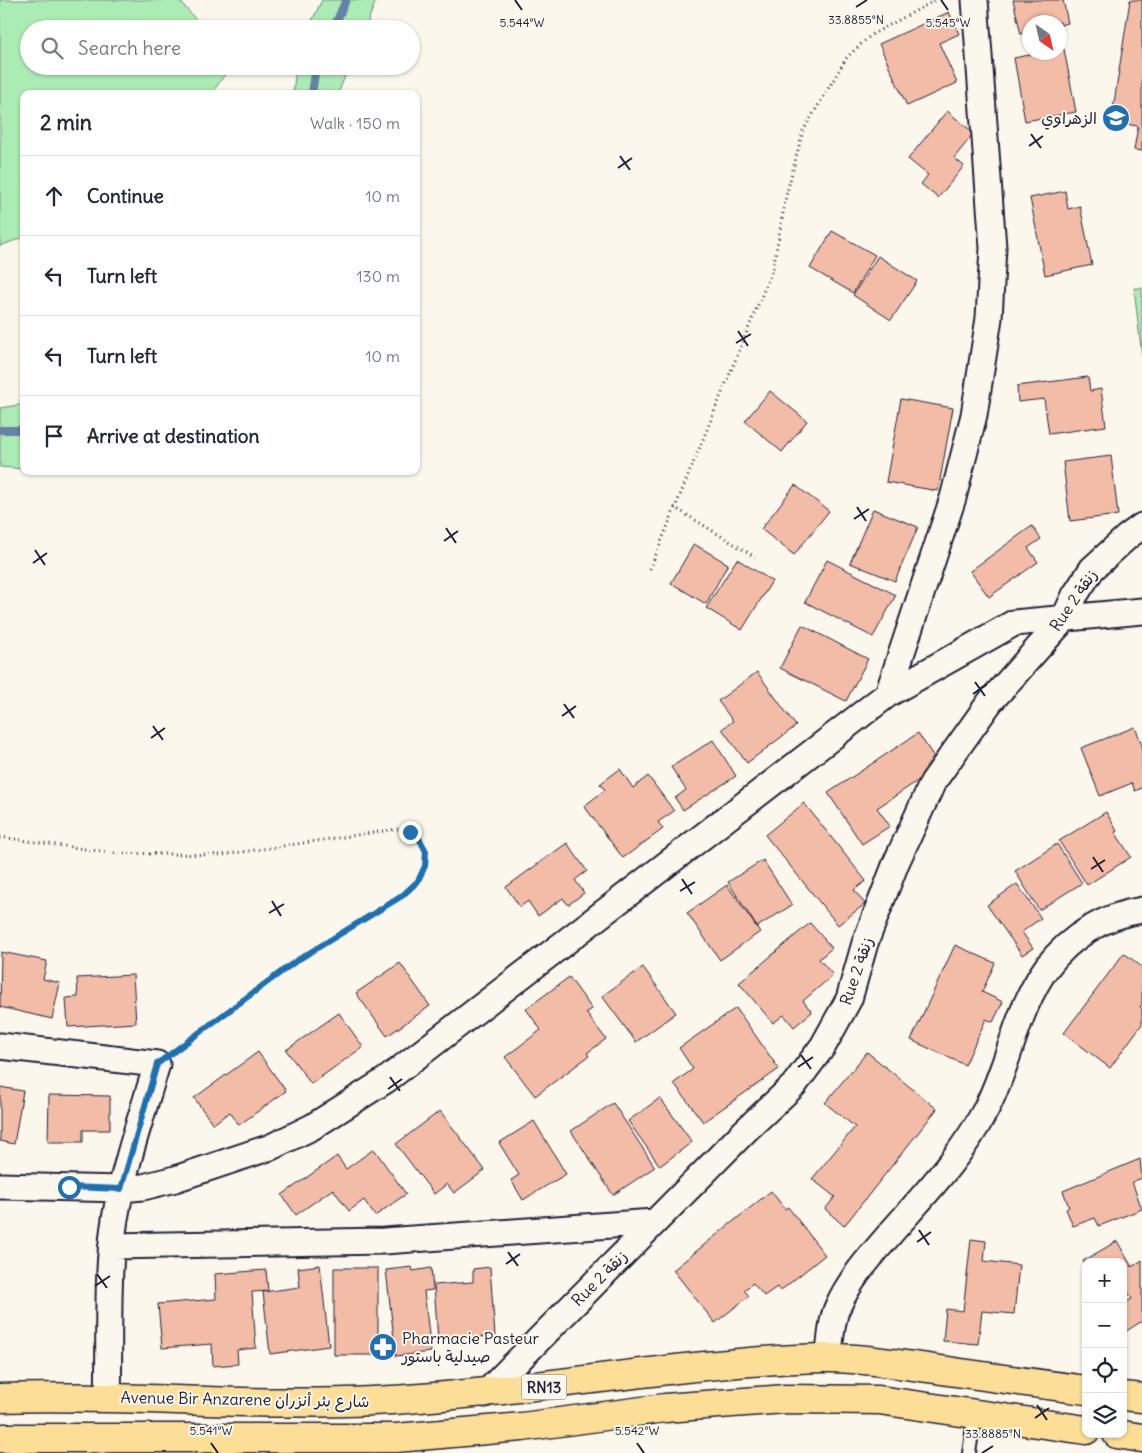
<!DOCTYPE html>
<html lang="en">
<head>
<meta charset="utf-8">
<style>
	:root { --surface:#fff; --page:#f6f6f7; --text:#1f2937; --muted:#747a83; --line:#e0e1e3 }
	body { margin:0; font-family:Delius,"Playpen Sans Arabic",sans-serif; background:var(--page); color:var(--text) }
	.controls { position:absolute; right:15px; bottom:15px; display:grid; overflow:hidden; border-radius:10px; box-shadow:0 1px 4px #0004 }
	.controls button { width:45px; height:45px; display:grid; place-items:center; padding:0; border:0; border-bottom:1px solid var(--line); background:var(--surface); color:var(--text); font:25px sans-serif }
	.compass { position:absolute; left:1022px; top:15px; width:45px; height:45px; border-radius:50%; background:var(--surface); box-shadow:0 1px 4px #0004; rotate:146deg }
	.stop { position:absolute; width:15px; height:15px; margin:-11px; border:4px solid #1f6fb2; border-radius:50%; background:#fff }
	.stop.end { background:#1f6fb2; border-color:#fff; box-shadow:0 1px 5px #0008 }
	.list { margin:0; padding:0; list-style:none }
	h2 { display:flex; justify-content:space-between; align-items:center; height:65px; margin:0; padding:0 20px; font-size:21px }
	h2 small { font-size:16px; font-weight:400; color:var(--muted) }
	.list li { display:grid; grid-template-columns:32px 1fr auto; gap:15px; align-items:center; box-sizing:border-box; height:80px; padding:0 20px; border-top:1px solid var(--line) }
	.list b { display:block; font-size:19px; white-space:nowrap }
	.list em { font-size:16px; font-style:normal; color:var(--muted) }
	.icon { flex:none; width:28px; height:28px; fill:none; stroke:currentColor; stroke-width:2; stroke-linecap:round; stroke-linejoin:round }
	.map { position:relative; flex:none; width:1142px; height:1453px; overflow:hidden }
	.search { position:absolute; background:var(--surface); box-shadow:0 1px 4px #0004; left:20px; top:20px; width:400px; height:55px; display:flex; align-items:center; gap:12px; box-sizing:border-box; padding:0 18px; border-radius:28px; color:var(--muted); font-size:19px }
	.panel { position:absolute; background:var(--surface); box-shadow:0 1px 4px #0004; left:20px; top:90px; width:400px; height:385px; border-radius:10px }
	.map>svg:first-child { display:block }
	.green { fill:#abebb4; stroke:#668678 }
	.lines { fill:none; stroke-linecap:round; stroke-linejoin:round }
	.stream { stroke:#6583a6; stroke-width:8 }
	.building { fill:#f3bca7; stroke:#22223b }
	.lane-casing { stroke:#22223b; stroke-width:16 }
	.street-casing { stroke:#22223b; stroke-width:29 }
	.primary-casing { stroke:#22223b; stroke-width:31 }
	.path { stroke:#22223b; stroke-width:3; stroke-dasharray:1 4; stroke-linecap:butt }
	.lane { stroke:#fbf7ec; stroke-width:12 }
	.street { stroke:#fbf7ec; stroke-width:25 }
	.primary { stroke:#fdde96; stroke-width:28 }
	.route { stroke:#1f6fb2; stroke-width:6 }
	.ticks { fill:none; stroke:#22223b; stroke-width:2 }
	.labels { text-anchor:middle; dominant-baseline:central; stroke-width:4; stroke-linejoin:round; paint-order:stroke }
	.shield { fill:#fbf7ec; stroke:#636270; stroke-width:1 }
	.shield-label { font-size:15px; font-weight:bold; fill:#22223b }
	.poi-label { font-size:16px; fill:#22223b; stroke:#fbf7ec; text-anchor:end }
	.street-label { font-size:16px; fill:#22223b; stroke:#fbf7ec }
	.ticks-label { font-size:12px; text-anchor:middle; fill:#22223b; stroke:#fbf7ec; stroke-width:4; stroke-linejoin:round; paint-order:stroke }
</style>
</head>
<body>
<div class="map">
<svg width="1142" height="1453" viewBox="0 0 1142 1453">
	<rect width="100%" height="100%" fill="#fbf7ec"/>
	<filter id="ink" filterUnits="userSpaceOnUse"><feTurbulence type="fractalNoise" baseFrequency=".02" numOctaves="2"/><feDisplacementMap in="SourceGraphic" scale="10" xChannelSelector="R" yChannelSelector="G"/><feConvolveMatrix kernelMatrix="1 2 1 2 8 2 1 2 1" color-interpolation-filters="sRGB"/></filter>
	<g filter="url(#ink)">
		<!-- green -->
		<path class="green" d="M0 0H179L204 29H29V66H231L211 94H24V237L0 246Z
			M322 0H376L365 29H308Z
			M296 66H349L338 94H293Z
			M1134 288H1142V357Z
			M24 404V469L0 467V408Z"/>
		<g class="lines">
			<!-- stream -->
			<path class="stream" d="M333 29 346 0
				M312 94 316 66
				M0 430H24"/>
		</g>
		<!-- building -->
		<path class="building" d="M1013 0H1063L1068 23 1060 25V22H1030V32L1021 34Z
			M1130 0H1142V151L1134 150 1138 126 1111 122Z
			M949 12 959 34 939 43 957 83 907 106 879 44Z
			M1064 49 1076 112 1025 121 1014 58 1044 52H1060V50Z
			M947 111 974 133 954 158 964 166 938 198 921 184 928 175 908 159Z
			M1065 191 1068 209 1080 206 1092 265 1045 275 1030 198Z
			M832 231 875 255 853 293 810 268Z
			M878 256 917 281 891 320 853 295Z
			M1088 377 1090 391 1101 389 1106 426 1049 434 1044 399 1018 402 1017 386Z
			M770 391 807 421 782 452 745 421Z
			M901 399 953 408 938 491 886 482Z
			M1111 456 1118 515 1070 521 1063 462Z
			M795 485 829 511 794 555 761 529Z
			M873 509 918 527 895 581 850 563Z
			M1032 526 1041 539 1028 548 1038 562 989 597 970 571Z
			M694 544 728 564 706 604 671 583Z
			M737 559 772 581 742 630 706 608Z
			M827 560 896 595 873 637 805 602Z
			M802 625 868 659 846 701 780 668Z
			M757 672 796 726 747 763 722 729 733 721 718 701Z
			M1135 727 1142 745V788L1135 791 1132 783 1100 796 1081 748Z
			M918 733 940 766 877 808 890 826 862 844 828 793Z
			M713 740 736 776 683 810 675 798 686 790 671 767Z
			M620 769 633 788 648 776 674 811 658 822 663 829 623 858 584 806 605 790 600 784Z
			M804 803 866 881 854 890 865 904 838 925 765 835Z
			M1106 812 1117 831 1115 832 1131 857 1087 885 1059 841Z
			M567 843 587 871 575 880 584 893 568 905 563 898 538 916 528 901 520 907 506 887Z
			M1057 844 1082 883 1039 910 1015 871Z
			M763 860 792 905 757 927 728 882Z
			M1017 884 1041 918 1022 932 1033 948 1022 955 987 905Z
			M727 885 760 932 720 960 687 913Z
			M810 923 832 948 819 959 833 975 803 1001 812 1012 794 1027 784 1015 773 1023 739 983Z
			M955 945 995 963 982 992 1003 1002 993 1022 986 1019 965 1065 911 1040Z
			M1 952 47 961 43 979 60 983 52 1019 0 1007Z
			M1124 953 1142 967V1004L1140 1007 1142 1009V1024L1110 1068 1064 1033Z
			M400 963 430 1006 387 1036 356 993Z
			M643 967 676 1013 636 1042 602 996Z
			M133 975 136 1023 68 1027 66 998 78 997 77 978Z
			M569 977 592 1009 586 1013 606 1039 587 1053 589 1056 535 1096 505 1057 541 1030 526 1009Z
			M736 1008 779 1069 703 1122 674 1083 693 1069 679 1048Z
			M339 1013 363 1047 311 1084 286 1050Z
			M258 1052 286 1091 239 1125 230 1112 213 1124 194 1098Z
			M867 1052 937 1109 844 1226 825 1209 835 1197 812 1179 855 1127 825 1103Z
			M0 1087 23 1091 14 1144 0 1141Z
			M49 1095 110 1096V1130H83V1142H48Z
			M660 1098 692 1142 660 1166 628 1121Z
			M613 1103 655 1167 613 1195 571 1131Z
			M440 1111 485 1170 454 1193 447 1184 434 1194 396 1144Z
			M534 1121 566 1174 523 1200 511 1180 519 1175 499 1143Z
			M374 1149 406 1194 375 1216 364 1200 349 1211 333 1189 296 1215 282 1195 337 1156 346 1169Z
			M1140 1159 1142 1178 1132 1182 1142 1209 1099 1226 1095 1218 1073 1226 1066 1209 1069 1207 1063 1191Z
			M771 1191 785 1209 788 1207 825 1255 780 1291 777 1287 764 1296 753 1283 744 1290 749 1296 715 1323 673 1270Z
			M971 1239 986 1241 984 1261 1019 1265 1014 1314 982 1311 978 1344 943 1341 946 1309 963 1311Z
			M1117 1241 1132 1267 1142 1260V1321L1125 1332 1123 1304 1132 1299 1123 1284V1262H1086V1266L1083 1261Z
			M320 1265 329 1346 270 1354 263 1292 300 1287 298 1268Z
			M412 1267 413 1271 431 1268 433 1290 424 1291 431 1352 396 1356 386 1270Z
			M490 1267 495 1336 438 1340 434 1285 473 1282V1269Z
			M334 1268H378V1355H334Z
			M266 1270 268 1291 252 1292 256 1348 237 1350 238 1364 213 1366 212 1344 162 1348 158 1304 216 1299 215 1274Z"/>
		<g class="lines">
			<!-- lane casing -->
			<g class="lane-casing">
				<path id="lane" d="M969 1453 975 1413"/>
			</g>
			<!-- street casing -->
			<g class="street-casing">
				<path id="street" d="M888 694 953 498 974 415 989 318 993 248 975 0
					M0 1046 157 1064C142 1115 124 1166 115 1219 106 1274 110 1341 108 1398
					M0 1186 121 1189 143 1187 175 1179 271 1147 312 1127 386 1080 888 694 1014 623 1142 611
					M112 1246 384 1241 654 1222
					M828 1358C831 1341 831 1320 838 1306 850 1279 870 1257 889 1235 923 1196 962 1156 986 1109 1010 1063 1016 1010 1047 967 1071 936 1104 916 1142 910
					M485 1394 746 1130 794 1085 823 1046 849 999 865 943 896 863 933 782 990 702 1064 619 1075 595 1092 569 1127 537 1142 526"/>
			</g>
			<!-- primary casing -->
			<g class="primary-casing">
				<path id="primary" d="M1123 1396 1142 1398
					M0 1398C124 1394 248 1407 372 1401 524 1394 673 1362 825 1358 859 1357 895 1364 928 1368 981 1376 1033 1383 1086 1390
					M1117 1434 1142 1438
					M0 1438H396L522 1427 665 1408 785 1399 879 1400 1086 1430"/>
			</g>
			<!-- path -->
			<path class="path" d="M674 507 755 557
				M650 569 773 268 786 196 803 131 847 57 871 35 936 0
				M0 837 113 853 222 855 398 829C424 835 433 857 418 880 407 897 383 907 366 918 343 931 320 945 298 960 256 987 216 1019 176 1050"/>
			<!-- lane -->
			<use href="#lane" class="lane"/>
			<!-- street -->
			<use href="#street" class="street"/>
			<!-- primary -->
			<use href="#primary" class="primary"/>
		</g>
	</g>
	<g class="lines" filter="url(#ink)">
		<!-- route -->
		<path class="route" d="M69 1187 121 1189 157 1064 296 961 402 896 418 881 425 866 426 851 420 840 410 832"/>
	</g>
	<!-- ticks -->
	<path class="ticks" d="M515 0 522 10M941 0 948 10M856 7 867 0M1031 134 1041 148M1029 146 1043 136M620 156 630 170M618 168 632 158M738 331 748 346M736 343 751 334M857 507 866 521M854 519 869 509M446 528 456 543M444 541 458 531M35 550 45 565M33 563 47 553M975 682 985 696M973 694 987 684M564 704 574 718M562 716 576 706M153 726 163 740M151 738 165 728M1093 857 1103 872M1091 869 1105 860M682 879 692 894M680 891 695 882M272 901 281 916M269 913 284 904M801 1055 811 1069M798 1067 813 1057M390 1077 400 1091M388 1089 402 1079M919 1230 929 1245M917 1242 931 1232M508 1252 518 1266M506 1264 520 1254M97 1274 107 1288M95 1286 110 1276M1037 1405 1047 1420M1035 1418 1049 1408M211 1443 218 1453M637 1443 644 1453M982 1453 993 1446"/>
	<!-- icons -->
	<defs>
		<g id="school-disc" transform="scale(1.4375)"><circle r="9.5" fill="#1f6fb2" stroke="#fbf7ec"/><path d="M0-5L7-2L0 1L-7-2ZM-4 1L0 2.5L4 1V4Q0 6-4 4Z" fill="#fff"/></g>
		<g id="pharmacy-disc" transform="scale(1.4375)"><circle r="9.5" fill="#1f6fb2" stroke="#fbf7ec"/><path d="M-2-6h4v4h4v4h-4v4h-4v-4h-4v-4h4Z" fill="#fff"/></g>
	</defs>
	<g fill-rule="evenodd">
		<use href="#school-disc" x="1116" y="118"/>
		<use href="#pharmacy-disc" x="383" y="1347"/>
	</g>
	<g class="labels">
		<!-- shield labels -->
		<rect class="shield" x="521.5" y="1374.5" width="45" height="25" rx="4"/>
		<g class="shield-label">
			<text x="544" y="1387">RN13</text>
		</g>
		<!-- poi labels -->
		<g class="poi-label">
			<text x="1097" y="118">الزهراوي</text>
			<text x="402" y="1338" text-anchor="start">Pharmacie Pasteur<tspan x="402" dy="18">صيدلية باستور</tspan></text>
		</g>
		<!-- street labels -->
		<g class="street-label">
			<text transform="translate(1073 600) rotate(-56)">Rue 2 زنقة</text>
			<text transform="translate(856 971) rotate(-71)">Rue 2 زنقة</text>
			<text transform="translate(599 1278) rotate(-45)">Rue 2 زنقة</text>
			<text transform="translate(245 1399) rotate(1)">Avenue Bir Anzarene شارع بئر أنزران</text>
		</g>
	</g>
	<g class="ticks-label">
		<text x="856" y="24">33.8855°N</text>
		<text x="522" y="27">5.544°W</text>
		<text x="948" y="27">5.545°W</text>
		<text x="211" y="1435">5.541°W</text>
		<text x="637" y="1435">5.542°W</text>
		<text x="993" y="1438">33.8885°N</text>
	</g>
</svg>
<div class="controls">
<button>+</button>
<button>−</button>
<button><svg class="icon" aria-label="locate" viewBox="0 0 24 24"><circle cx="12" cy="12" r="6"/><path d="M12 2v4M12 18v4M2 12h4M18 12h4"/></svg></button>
<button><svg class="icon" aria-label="layers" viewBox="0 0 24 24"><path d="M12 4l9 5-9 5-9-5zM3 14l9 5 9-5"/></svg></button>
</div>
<svg class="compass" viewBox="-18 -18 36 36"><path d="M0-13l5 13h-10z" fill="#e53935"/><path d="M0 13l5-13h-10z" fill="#747a83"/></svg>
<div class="stop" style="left:69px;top:1187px"></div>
<div class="stop end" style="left:410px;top:832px"></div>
<div class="search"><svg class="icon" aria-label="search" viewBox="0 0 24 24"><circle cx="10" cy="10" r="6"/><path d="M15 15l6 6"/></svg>Search here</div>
<section class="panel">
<h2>2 min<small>Walk · 150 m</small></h2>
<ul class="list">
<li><svg class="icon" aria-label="ahead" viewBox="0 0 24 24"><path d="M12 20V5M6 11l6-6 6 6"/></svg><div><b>Continue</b></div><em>10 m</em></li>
<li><svg class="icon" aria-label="left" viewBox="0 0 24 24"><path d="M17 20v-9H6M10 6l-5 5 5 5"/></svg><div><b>Turn left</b></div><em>130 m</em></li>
<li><svg class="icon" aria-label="left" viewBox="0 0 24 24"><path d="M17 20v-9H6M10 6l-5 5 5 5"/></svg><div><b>Turn left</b></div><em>10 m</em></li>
<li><svg class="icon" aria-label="arrive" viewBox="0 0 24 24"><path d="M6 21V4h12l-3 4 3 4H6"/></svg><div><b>Arrive at destination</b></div></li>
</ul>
</section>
</div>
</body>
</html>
